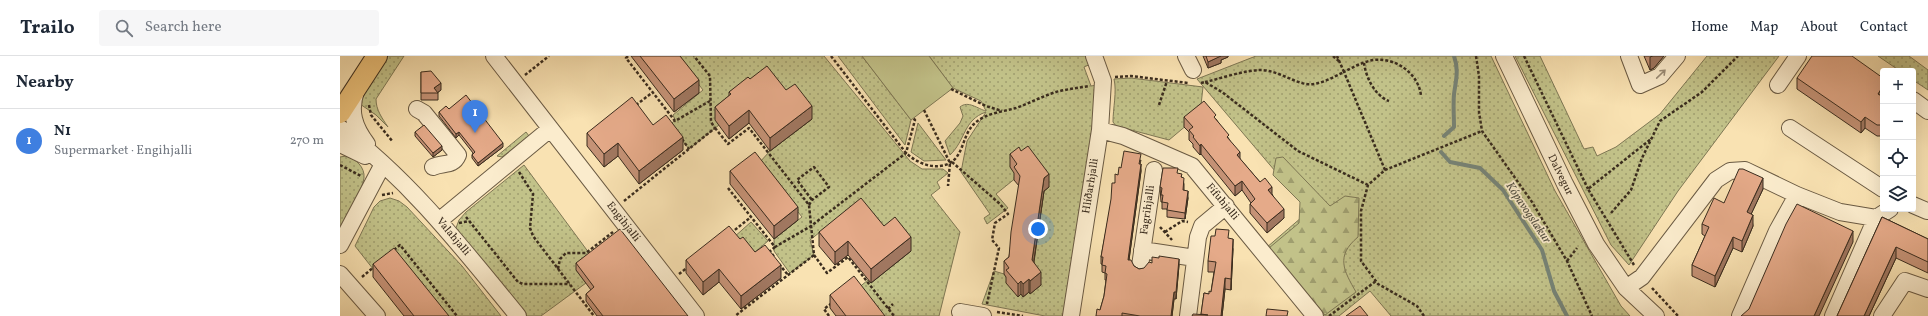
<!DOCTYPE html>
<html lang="en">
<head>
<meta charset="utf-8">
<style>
	:root { --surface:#fff; --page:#f6f6f7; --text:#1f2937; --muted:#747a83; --line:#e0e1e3; --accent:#8f2418 }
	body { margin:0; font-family:Vollkorn,serif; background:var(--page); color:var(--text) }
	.controls { position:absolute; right:12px; top:12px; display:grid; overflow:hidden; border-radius:4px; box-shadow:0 4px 16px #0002 }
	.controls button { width:36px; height:36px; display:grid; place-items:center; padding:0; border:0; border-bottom:1px solid var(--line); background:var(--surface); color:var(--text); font:20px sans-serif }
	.you { position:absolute; left:698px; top:173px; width:14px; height:14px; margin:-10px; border:3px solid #fff; border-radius:50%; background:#1a73e8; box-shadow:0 0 0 6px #1a73e833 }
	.badge { display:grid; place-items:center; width:26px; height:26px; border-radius:50%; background:var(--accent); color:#fff; font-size:13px; font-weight:700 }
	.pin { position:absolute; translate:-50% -33px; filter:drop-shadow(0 1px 2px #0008) }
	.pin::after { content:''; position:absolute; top:21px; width:14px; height:12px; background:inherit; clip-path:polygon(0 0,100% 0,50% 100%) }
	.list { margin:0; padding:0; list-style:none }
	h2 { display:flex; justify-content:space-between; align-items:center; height:52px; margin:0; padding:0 16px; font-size:17px }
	h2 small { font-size:13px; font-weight:400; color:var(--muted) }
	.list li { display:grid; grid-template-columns:26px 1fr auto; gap:12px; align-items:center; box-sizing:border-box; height:64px; padding:0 16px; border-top:1px solid var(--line) }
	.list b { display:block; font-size:15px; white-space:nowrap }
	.list p { margin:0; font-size:13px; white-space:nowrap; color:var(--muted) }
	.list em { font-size:13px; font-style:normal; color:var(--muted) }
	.icon { flex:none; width:22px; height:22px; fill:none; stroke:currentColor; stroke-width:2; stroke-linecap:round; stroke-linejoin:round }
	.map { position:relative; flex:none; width:1588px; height:260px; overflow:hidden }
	header { display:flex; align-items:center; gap:24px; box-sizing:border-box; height:56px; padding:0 20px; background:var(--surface); border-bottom:1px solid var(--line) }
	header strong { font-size:19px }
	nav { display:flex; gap:22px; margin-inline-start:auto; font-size:14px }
	.search { width:280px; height:36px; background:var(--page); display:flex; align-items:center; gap:10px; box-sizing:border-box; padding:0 14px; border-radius:4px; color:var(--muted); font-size:15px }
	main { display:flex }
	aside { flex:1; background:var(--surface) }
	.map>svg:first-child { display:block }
	.grass { fill:url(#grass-dots); stroke:#7e7754 }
	.forest { fill:url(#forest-firs); stroke:#7e7754 }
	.pitch { fill:#c2c289; stroke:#7e7754 }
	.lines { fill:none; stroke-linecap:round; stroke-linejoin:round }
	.stream { stroke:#768376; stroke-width:4 }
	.minor-casing { stroke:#6a5a43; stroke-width:18 }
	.major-casing { stroke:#3a2c1e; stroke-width:22 }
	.path { stroke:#3a2c1e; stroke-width:2.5; stroke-dasharray:3 2; stroke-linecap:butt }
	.minor { stroke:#fbeccd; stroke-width:16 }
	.major { stroke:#ecc179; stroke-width:20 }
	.wall { fill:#c59276; stroke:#3a2c1e }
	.shaded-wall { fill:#a07760; stroke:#3a2c1e }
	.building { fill:#e5aa89; stroke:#3a2c1e }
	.oneway { stroke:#9a8c76 }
	.labels { text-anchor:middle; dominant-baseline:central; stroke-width:3.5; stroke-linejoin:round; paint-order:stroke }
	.street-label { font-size:11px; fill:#3a2c1e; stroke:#fbeccd }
	.water-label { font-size:12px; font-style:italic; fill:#535043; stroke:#fbeccd }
</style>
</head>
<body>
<header>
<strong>Trailo</strong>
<div class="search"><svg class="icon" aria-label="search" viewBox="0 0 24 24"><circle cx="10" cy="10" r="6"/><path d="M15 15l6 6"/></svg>Search here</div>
<nav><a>Home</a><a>Map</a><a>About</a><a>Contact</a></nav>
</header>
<main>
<aside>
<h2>Nearby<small></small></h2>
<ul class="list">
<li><span class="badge" style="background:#3f7fe0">1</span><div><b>N1</b><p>Supermarket · Engihjalli</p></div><em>270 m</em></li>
</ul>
</aside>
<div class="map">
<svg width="1588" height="260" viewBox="0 0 1588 260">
	<defs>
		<pattern id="grass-dots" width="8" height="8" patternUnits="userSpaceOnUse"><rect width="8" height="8" fill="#c2c289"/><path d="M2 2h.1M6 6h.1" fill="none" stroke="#9f9e6f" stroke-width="1.8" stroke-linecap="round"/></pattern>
		<pattern id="forest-firs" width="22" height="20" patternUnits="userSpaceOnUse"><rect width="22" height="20" fill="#c2c289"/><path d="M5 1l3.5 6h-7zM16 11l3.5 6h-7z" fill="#9f9e6f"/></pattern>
	</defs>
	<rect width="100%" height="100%" fill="#f9e2b2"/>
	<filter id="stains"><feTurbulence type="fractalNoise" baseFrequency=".005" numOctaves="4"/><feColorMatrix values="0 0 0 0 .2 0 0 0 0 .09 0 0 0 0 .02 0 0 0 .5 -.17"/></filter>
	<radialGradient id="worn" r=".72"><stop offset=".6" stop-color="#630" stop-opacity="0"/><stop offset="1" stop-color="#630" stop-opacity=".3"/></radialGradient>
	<!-- grass -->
	<path class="grass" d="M45 0H64L36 43C36 54 42 62 48 71L36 59 20 48 21 36Z
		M337 0H484L570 105 582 113H603L608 117 597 126 600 132 591 139 620 176 599 260H538L517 233 528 224 531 227 539 188 515 148 470 184 474 199 450 217 449 216 434 195V183L462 161 419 107 430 95 472 63 379 69 349 93 330 69 335 64 333 59 363 34Z
		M498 0H522L571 64 565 89Z
		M589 0H748L751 8 744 11 751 30 757 29 746 125 727 260H705L642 248 654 215 664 218 678 241 681 238 683 241 689 236 704 135 709 131 677 121 656 138 668 152 647 168 644 162 650 158 621 116 627 85 646 56C623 64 626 84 610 99L605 85 620 67 623 60 620 51C628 44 638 53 646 55L641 45 613 32Z
		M916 0H1151L1215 135 1281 250 1290 260H1051L1030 235 999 260H983L926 192 969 155 857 23Z
		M1175 0H1200L1244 93 1253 91 1257 100 1276 91 1320 58 1367 0H1439L1338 135 1289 209 1271 189Z
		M1538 0H1569L1588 14V34L1573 24V15H1560Z
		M791 22 863 31 860 58 829 84 776 70 773 66C773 52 777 36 774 23Z
		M578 67 606 104 584 105 571 96Z
		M186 76 189 80 162 101 157 100Z
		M6 100C16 103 25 111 24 122 23 133 6 163 0 173V101Z
		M184 109 252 201 236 214 246 227 201 260H185L116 172 119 164 126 156Z
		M50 142 59 145 67 151 122 210 161 260H98L37 218 15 190 34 151 40 145Z
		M411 166 428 185 409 201 393 182Z"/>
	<!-- forest -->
	<path class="forest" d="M943 101 990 150 1005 140 1019 142 1018 181C995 200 1004 215 1016 236L985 259 929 192 959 167 960 146 933 119 936 102Z"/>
	<!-- pitch -->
	<path class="pitch" d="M522 0H589L613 32 571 64Z"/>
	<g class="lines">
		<!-- stream -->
		<path class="stream" d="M1104 80 1114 71C1114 60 1113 49 1114 38 1116 24 1119 14 1114 0
			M1101 96 1110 106 1140 112 1163 134 1202 194 1214 235 1227 260"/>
		<!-- minor casing -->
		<g class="minor-casing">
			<path id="minor" d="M154 0 356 260
				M846 0 853 14
				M1164 0 1225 128 1256 188 1286 232 1316 260
				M1289 0 1300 29 1320 20 1337 0
				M1438 29 1458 0
				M16 35C9 55 14 71 27 88
				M1573 44 1588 55
				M77 53 84 57 118 99C113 111 103 106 93 111
				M0 72C70 124 123 193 178 260
				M1450 72 1543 133
				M760 74 783 80 852 110 975 260
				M0 88 25 100
				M1573 149 1587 155
				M100 164 210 73
				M0 189 43 108
				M802 194 855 202
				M800 210 814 114
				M0 218 37 260
				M1286 232 1302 221 1376 124 1390 115 1405 114 1457 139 1500 156 1536 162 1550 153
				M620 256 643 260
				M731 260 760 74 763 25 754 0
				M848 260 858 181 862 170 886 150
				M1400 260 1437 175 1457 139
				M1493 260 1536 162
				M1542 260 1565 225 1588 233"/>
		</g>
		<!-- major casing -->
		<g class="major-casing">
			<path id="major" d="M0 57 37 0"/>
		</g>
		<!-- path -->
		<path class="path" d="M288 0 286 2 335 65 370 45
			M491 0 566 97C577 107 593 114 608 108 624 101 622 79 634 68 645 57 662 56 676 52 690 47 703 40 716 36 727 33 738 32 749 30
			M993 0 1000 6
			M1136 0 1139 20V56L1142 75 1192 146 1227 205 1252 260
			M1184 0 1248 133
			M1024 7C1026 21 1034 39 1049 45
			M185 19 209 0
			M775 21 791 20 848 27
			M865 26C883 22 904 14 922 14 938 15 951 25 966 28 979 30 993 21 1004 16L997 0
			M861 27 865 26 882 36 958 95 1028 129
			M611 33 646 50 662 55
			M29 49 31 59 53 86
			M296 49 313 36
			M819 49 827 25
			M584 54 610 107 608 130
			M375 72 388 88 409 72 469 149 474 199 395 260
			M342 83 349 93
			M612 106 660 148 668 158 655 167 652 184 659 192 647 248
			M0 109 21 120
			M1045 114 1004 16C1013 11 1023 6 1033 4 1056 1 1079 18 1081 40
			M179 116 193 138 190 172 193 180 254 260
			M388 132 435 191 471 170 566 97 575 64 573 62
			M42 139 53 137
			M284 145 375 72 371 66 370 20 354 0
			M469 149 472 144 489 131 474 111 457 124 472 144
			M1271 157 1291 134 1302 102 1320 65 1362 36 1398 0
			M126 161 178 226 183 228H230
			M119 167 129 165
			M820 171 832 184
			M825 176 842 165 848 166
			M391 177 411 161
			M435 191 430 195 435 202
			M54 194 60 189 117 260
			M474 199 487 217 508 201 554 260
			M1227 205 1237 192
			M439 208 448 219
			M1294 209 1248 133 1311 83
			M218 213 220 203 226 197H246L273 176
			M339 218 348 211
			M22 221 35 210
			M1312 232 1338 260
			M548 253 553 248
			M657 256 683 260
			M489 260 484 253 492 247
			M989 260 1036 225
			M1084 260 1077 250 1038 228 1021 205V155L1028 129 1045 114 1142 75"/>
		<!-- minor -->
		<use href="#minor" class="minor"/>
		<!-- major -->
		<use href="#major" class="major"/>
	</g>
	<!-- wall -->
	<path class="wall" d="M291 0H340L359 37 334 56Z
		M863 0H888V1L881 4V7L868 12Z
		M1304 0H1324L1314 12 1310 14Z
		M81 16 101 34 98 36V44H81Z
		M1457 22H1543V80H1537L1525 72 1521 77 1457 33Z
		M410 23 472 63 430 95 409 67 389 83 375 64V51L389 40V36Z
		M109 53 163 91 138 110 132 102V99L133 97 119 79 116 82 99 60V56Z
		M844 61 876 63 889 83 900 103 920 126 932 138 944 162 927 177 910 157V148L911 147 902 134 895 140 861 98 860 99 853 91V88L849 84V76L844 71Z
		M313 69 343 94 299 128 278 100 264 111 247 90V77Z
		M75 76 102 94 93 101 75 80Z
		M681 95 709 131 704 135 694 206 701 229 690 238 689 236 683 241 681 238 678 241 666 227V221L664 218V205L669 201 679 130 674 124V117L670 111V98Z
		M801 104 800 108 801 115 789 204 794 210 799 213 839 209 836 243H834L832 260H756L760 254 764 240 766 224H765V217L762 216V208H761V201L775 127 781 112Z
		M390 115 458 164 434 183 390 128Z
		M838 118 842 121 844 128V134L848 142 845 163 827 161V153H822V146H821L820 131Z
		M1423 133 1411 158 1413 170 1402 196 1393 192 1375 231 1352 220V209L1365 180 1362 178V168L1384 147Z
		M1542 161 1588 183V217L1556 202 1529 260H1497Z
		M544 170 571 195 531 227 508 199 495 209 479 190V176Z
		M889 182 893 193 891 234 885 233 882 260 861 259 864 237 869 238 871 236 874 216H868V205Z
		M400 183 415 196 441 222 401 253 379 226 363 239 346 217V204Z
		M236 207 348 260H257L246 245V238L251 234 236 214Z
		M33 208 109 260H64L33 221Z
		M490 239 545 260H496L490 252Z"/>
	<!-- shaded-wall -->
	<path class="shaded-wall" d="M880 0H888V1L881 4V7L868 12V6Z
		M1313 0H1324L1314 12 1310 14V1Z
		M359 24V37L334 56V43Z
		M101 27V34L97 37 94 32Z
		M1543 30V41L1538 38Z
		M472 50V63L430 95V82Z
		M409 54V67L389 83V70Z
		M1525 61V72L1521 77V66Z
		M119 76V79L116 82V78Z
		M343 81V94L299 128V115Z
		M163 87V91L138 110V107Z
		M278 87V100L264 111V98Z
		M861 88V98L860 99V90Z
		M102 90V94L93 101V97Z
		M900 96V106L897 99Z
		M801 108V115L788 211V204Z
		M709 118V131L704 135 692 217V204L704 122Z
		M1423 122V133L1407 167V156Z
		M902 125V134L895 140V130Z
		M932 131V140L928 134Z
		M848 135V142L845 163V157Z
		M458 151V164L434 183V170Z
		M944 153V162L927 177V167Z
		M1413 159V170L1402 196V185Z
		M1513 175V186L1479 260H1474Z
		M571 181V195L531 227V213Z
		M1393 181V192L1375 231V220Z
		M893 183V193L891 234V223Z
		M508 185V199L495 209V196Z
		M1556 191V202L1529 260H1524Z
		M839 203V209L836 243V236Z
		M441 209V222L401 253V240Z
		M379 213V226L363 239V226Z
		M701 216V229L690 238V225Z
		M885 222V233L882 260H881Z
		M689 223V236L683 241V228Z
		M681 225V238L678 241V228Z
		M834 236V243L832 260H831Z"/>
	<!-- building -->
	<path class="building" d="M300 0H340L359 24 334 43Z
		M866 0H881L868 6Z
		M1472 0H1512L1543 22V30L1538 38 1543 41V69H1537L1525 61 1521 66 1457 22Z
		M427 10 446 34 455 28 472 50 430 82 409 54 389 70 375 51 391 38 389 36 408 21 410 23Z
		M91 15 101 27 94 32 98 37H81V16Z
		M126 39 163 87 138 107 132 99 135 96 119 76 116 78 99 56 106 50 109 53Z
		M292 41 313 69 326 59 343 81 299 115 278 87 264 98 247 77Z
		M864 45 876 59 874 61 889 79 887 81 900 96 897 99 920 126 925 122 932 131 928 134 944 153 927 167 910 148 915 143 902 125 895 130 861 88 860 90 853 81 854 80 849 74 853 71 844 61Z
		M84 69 102 90 93 97 75 76Z
		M688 90 709 118 704 122 692 204 701 216 690 225 689 223 683 228 681 225 678 228 666 214 669 212 664 205 669 201 671 176 680 120 674 111 677 108 670 98 679 91 681 95Z
		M784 95 801 98 799 108H801L788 204H791L794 210 799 213 804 212 809 206 812 207V201L819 202V200L839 203 836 236H834L831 260H800L782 257V260H756L757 253 760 254 764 240 767 218 765 217 766 210 762 209 763 201H761L771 143 772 127H775V118L778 119 779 111 781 112Z
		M415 96 458 151 434 170 390 115Z
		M823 112H838L837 117 842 118 841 121 844 122 843 134 848 135 845 157 827 154 828 147 822 146 823 139H821L822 132 820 131Z
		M1399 113H1403L1423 122 1407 156 1413 159 1402 185 1393 181 1375 220 1352 209 1369 171 1362 168 1374 142 1384 147Z
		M521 142 544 170 555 161 571 181 531 213 508 185 495 196 479 176Z
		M1457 148 1513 175 1474 260H1401L1409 253 1446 168Z
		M1542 161 1588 183V206L1556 191 1524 260H1497Z
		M389 170 400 183 403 181 415 196 425 189 441 209 401 240 379 213 363 226 346 204Z
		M280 173 348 260H263L246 238 254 231 236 207Z
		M876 173 889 174 888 182 893 183 891 223 885 222 881 260H852L853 258 868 259 861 258 864 237 869 238V235L871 236 876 206 868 205 871 180H875Z
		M54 192 109 260H74L33 208Z
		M514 220 545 260H506L490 239Z
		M1020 250 1028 260H1006Z
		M927 253 948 255 947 260H926Z"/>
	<!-- one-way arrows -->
	<defs><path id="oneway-shaft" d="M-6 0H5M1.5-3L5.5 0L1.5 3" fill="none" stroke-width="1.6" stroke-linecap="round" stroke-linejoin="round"/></defs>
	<use class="oneway" href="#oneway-shaft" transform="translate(1321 18) rotate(-44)"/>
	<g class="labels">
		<!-- street labels -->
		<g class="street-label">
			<text transform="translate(1220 119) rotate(64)">Dalvegur</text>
			<text transform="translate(751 130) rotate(-81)">Hlíðarhjalli</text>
			<text transform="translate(882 146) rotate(50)">Fífuhjalli</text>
			<text transform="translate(808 154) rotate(-82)">Fagrihjalli</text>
			<text transform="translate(283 166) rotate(52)">Engihjalli</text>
			<text transform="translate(113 181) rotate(50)">Valahjalli</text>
		</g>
		<!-- water labels -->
		<g class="water-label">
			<text transform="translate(1188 157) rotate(56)">Kópavogslækur</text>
		</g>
	</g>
	<rect width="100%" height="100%" filter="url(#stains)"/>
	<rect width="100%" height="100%" fill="url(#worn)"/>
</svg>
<div class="controls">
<button>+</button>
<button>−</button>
<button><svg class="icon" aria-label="locate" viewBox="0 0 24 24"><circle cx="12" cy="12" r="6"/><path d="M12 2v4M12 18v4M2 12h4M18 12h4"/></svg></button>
<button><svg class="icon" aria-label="layers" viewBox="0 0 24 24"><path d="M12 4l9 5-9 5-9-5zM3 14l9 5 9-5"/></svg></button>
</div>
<div class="you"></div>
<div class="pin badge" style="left:135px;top:77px;background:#3f7fe0">1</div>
</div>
</main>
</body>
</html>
